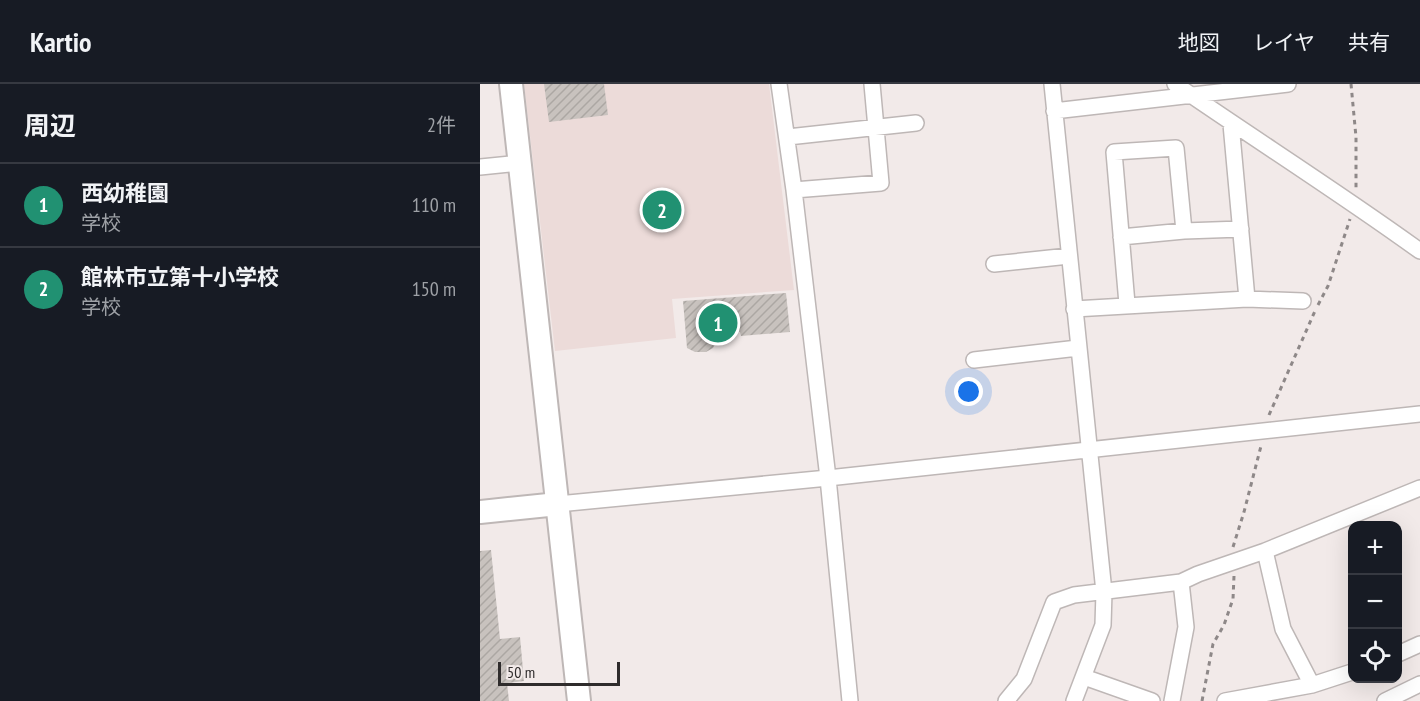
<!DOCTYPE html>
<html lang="ja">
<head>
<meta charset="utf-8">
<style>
	:root { --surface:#171b24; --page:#20242c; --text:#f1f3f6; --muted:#9ea1a6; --line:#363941; --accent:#219172 }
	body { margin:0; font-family:"PT Sans Narrow","Noto Sans JP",sans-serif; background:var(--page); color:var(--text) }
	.controls { position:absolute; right:18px; bottom:18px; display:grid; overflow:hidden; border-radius:12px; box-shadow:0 6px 24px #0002 }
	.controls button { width:54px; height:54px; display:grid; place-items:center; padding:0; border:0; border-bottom:2px solid var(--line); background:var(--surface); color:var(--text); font:30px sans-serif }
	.scale { position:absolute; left:18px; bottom:15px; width:122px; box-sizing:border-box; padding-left:6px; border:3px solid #2f2c2c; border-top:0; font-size:16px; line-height:21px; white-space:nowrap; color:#2f2c2c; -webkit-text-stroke:4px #f2eae9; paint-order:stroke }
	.you { position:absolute; left:489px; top:308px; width:21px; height:21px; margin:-15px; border:4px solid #fff; border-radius:50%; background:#1a73e8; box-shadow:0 0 0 9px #1a73e833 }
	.badge { display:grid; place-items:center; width:39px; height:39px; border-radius:50%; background:var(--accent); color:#fff; font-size:20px; font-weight:700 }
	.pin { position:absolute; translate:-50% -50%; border:3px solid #fff; box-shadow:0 2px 6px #0006 }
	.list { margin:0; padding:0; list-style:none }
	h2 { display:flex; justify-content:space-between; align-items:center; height:78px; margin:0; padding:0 24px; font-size:26px }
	h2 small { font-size:20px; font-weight:400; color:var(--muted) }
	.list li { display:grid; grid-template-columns:39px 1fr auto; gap:18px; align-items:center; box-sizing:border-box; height:84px; padding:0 24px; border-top:2px solid var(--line) }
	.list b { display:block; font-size:22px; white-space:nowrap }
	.list p { margin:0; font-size:20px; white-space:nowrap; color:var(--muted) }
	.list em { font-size:20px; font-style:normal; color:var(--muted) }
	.icon { flex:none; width:33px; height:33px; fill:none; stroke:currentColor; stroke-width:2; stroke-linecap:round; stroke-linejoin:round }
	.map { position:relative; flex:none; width:940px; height:617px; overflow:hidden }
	header { display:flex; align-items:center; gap:36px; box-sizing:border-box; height:84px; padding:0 30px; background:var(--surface); border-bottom:2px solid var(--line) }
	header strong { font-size:28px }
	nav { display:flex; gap:33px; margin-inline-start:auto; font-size:21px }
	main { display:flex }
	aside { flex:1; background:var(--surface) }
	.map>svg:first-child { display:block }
	.built { fill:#ecdbd9 }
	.building { fill:url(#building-hatch) }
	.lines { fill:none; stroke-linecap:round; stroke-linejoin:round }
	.street-casing { stroke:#beb7b6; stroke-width:18 }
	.secondary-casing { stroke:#beb7b6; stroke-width:26 }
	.path { stroke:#8e8888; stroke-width:3; stroke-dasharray:4.5 4.5; stroke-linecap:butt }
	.street { stroke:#fff; stroke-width:15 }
	.secondary { stroke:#fff; stroke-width:22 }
</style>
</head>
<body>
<header>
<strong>Kartio</strong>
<nav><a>地図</a><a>レイヤ</a><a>共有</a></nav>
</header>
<main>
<aside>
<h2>周辺<small>2件</small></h2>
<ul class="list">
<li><span class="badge">1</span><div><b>西幼稚園</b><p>学校</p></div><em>110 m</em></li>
<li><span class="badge">2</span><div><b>館林市立第十小学校</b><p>学校</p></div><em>150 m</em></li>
</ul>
</aside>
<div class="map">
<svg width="940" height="617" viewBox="0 0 940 617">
	<defs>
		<pattern id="building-hatch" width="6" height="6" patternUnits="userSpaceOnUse" patternTransform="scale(1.5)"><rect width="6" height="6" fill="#c8c2be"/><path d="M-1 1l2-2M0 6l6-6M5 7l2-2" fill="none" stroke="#aca7a3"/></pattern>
	</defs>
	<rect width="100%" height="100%" fill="#f2eae9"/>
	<!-- built -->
	<path class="built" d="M44 0H289L314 206 192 215 196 254 75 267Z"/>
	<!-- building -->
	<path class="building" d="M64 0H124L128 31 69 38Z
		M306 209 310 248 261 252 260 248 238 250 237 257 233 264 226 268H215L207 264 203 217Z
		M11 466 20 555 40 553 44 597 27 599 29 617H0V467Z"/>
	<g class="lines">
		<!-- street casing -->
		<g class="street-casing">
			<path id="street" d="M299 0 314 106 348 394 370 617
				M572 0 624 508 623 541 594 617
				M695 0C776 56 860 109 940 167
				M574 27 808 0
				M751 40 767 215
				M308 53 436 39
				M0 83 40 79
				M314 106 401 99 392 0
				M641 153 704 147
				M514 180 589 172
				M647 220 634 68 696 64 704 147 761 145
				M594 225 767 215 823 217
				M494 276 598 264
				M78 420 348 394 940 330
				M785 467 803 545 832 601
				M918 570 940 560
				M604 593 672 617
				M526 617 544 595 574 518 594 511 701 498 718 490 785 467 940 404
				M692 617 706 543 701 498
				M745 617 832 601 872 588
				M905 617 940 600"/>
		</g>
		<!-- secondary casing -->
		<g class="secondary-casing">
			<path id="secondary" d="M31 0 99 617
				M0 428 78 420"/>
		</g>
		<!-- path -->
		<path class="path" d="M871 0 876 53V106
			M838 221 848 202 870 135
			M789 331 835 227
			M753 463 764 428 781 362
			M722 617 733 560 744 541 753 515 754 492"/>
		<!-- street -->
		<use href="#street" class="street"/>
		<!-- secondary -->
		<use href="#secondary" class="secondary"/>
	</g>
</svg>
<div class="controls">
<button>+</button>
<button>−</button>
<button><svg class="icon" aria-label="locate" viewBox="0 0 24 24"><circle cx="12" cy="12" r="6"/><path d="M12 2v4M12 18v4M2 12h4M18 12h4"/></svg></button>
</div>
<div class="scale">50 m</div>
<div class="you"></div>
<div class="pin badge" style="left:238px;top:239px">1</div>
<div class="pin badge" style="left:182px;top:126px">2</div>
</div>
</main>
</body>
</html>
